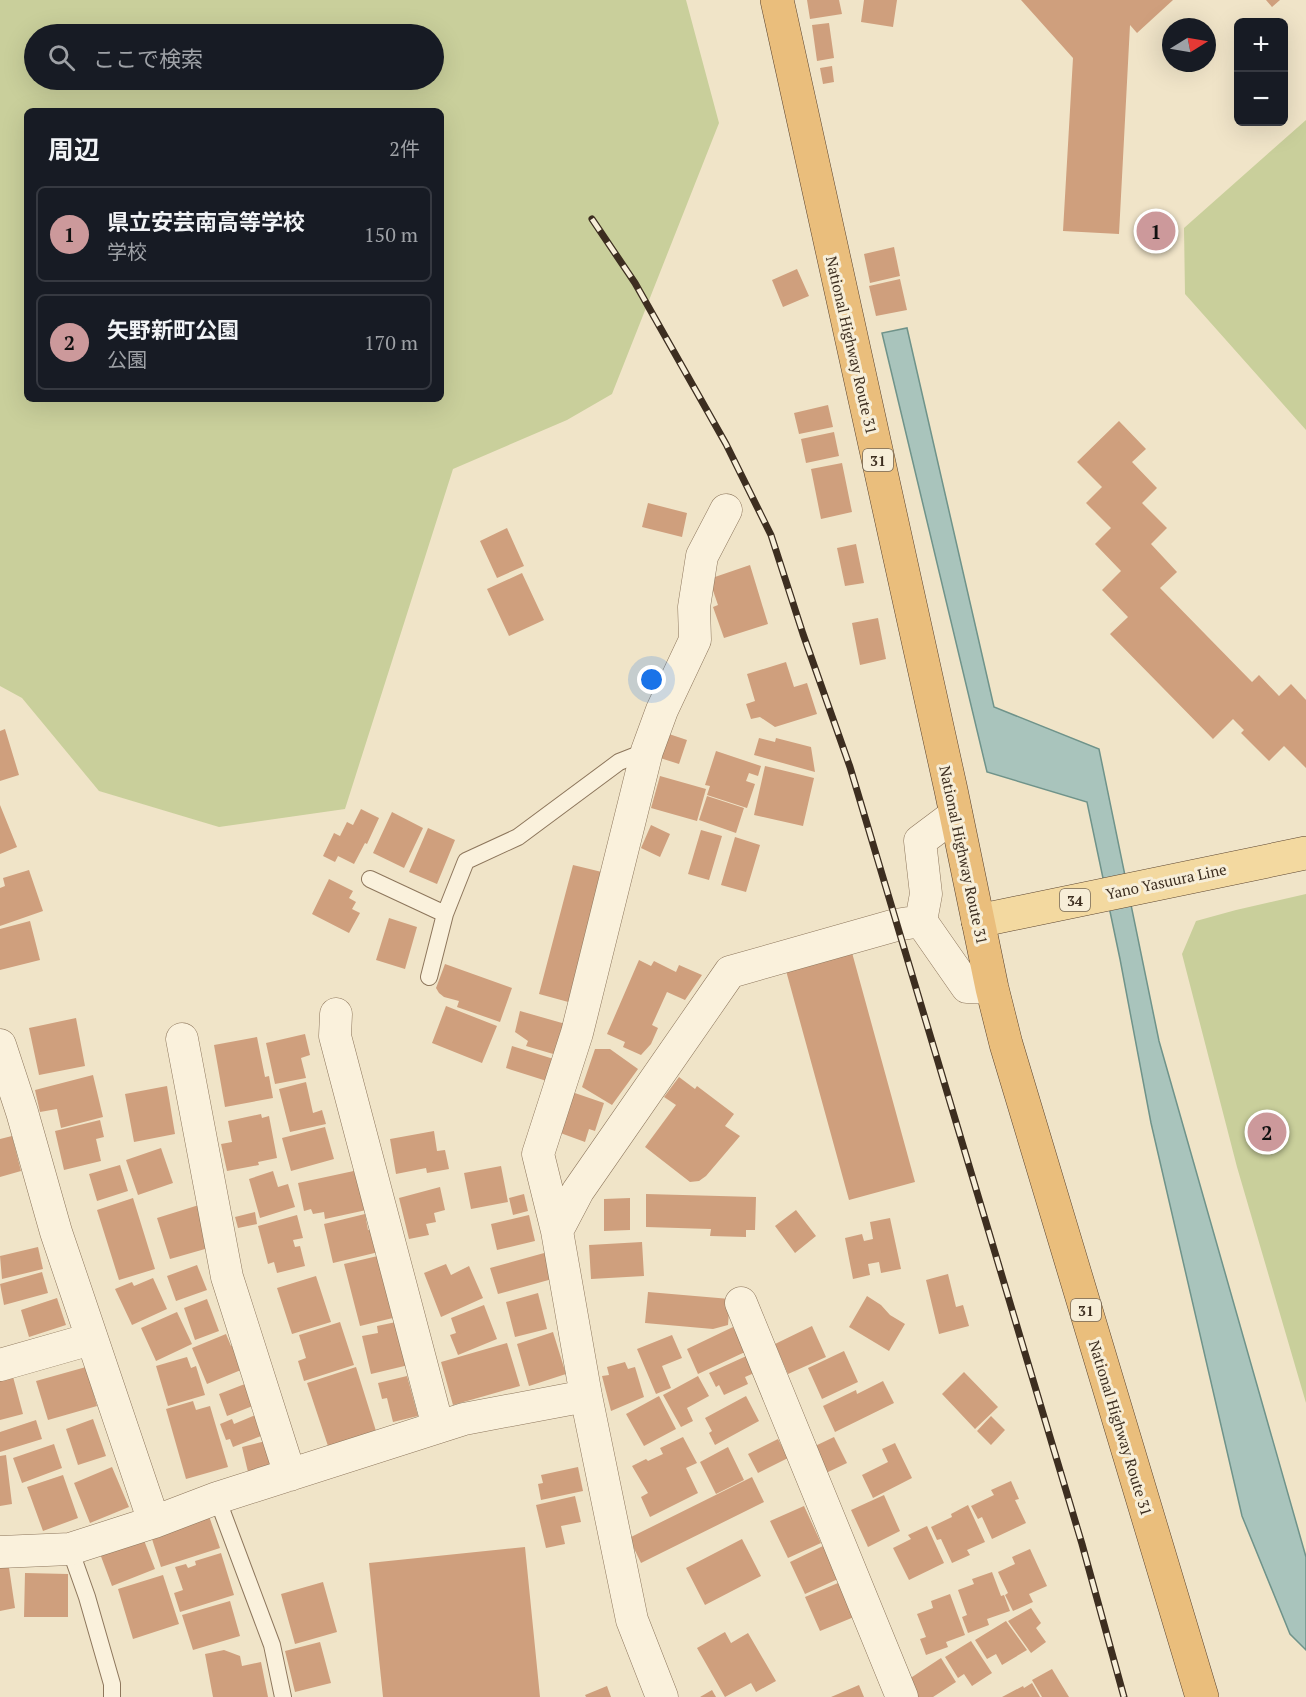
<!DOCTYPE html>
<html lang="ja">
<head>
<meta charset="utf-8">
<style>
	:root { --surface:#171b24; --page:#242831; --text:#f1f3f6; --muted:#9ea1a6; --line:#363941; --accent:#cc999b }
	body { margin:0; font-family:"PT Serif","Noto Sans JP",serif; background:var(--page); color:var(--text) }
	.controls { position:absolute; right:18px; top:18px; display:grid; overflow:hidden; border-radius:9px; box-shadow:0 6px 24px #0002 }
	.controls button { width:54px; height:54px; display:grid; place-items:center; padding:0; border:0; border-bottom:2px solid var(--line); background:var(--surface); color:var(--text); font:30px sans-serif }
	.compass { position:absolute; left:1162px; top:18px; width:54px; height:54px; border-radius:50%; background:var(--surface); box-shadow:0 6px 24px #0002; rotate:79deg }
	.you { position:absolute; left:652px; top:680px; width:21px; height:21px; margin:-15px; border:4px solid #fff; border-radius:50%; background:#1a73e8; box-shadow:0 0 0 9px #1a73e833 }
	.badge { display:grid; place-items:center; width:39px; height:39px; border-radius:50%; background:var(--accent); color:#111; font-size:20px; font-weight:700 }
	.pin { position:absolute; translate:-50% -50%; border:3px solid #fff; box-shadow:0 2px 6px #0006 }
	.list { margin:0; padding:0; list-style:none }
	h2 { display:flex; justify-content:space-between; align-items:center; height:78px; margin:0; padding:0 24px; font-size:26px }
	h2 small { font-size:20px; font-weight:400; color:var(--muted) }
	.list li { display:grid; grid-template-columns:39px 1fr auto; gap:18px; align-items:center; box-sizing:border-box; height:96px; margin:0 12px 12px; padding:0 12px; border:2px solid var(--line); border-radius:9px }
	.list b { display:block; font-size:22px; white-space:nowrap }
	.list p { margin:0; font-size:20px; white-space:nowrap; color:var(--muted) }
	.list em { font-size:20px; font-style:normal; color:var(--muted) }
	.icon { flex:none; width:33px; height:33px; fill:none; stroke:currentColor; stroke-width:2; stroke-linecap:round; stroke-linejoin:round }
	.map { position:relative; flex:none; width:1306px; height:1697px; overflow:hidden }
	.search { position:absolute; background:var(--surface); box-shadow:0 6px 24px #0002; left:24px; top:24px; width:420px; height:66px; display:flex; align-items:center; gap:15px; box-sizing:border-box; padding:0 21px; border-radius:33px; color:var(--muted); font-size:22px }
	.panel { position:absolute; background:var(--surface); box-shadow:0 6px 24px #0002; left:24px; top:108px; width:420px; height:294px; border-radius:9px }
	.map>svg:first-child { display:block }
	.green { fill:#c9cf9b; fill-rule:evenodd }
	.water { fill:#a9c4bc; stroke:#6f938a; stroke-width:1.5 }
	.building { fill:#cf9f7d }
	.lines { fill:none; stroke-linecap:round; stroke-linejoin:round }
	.service-casing { stroke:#8d765c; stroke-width:18 }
	.minor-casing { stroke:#8d765c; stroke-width:33 }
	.primary-casing { stroke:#5b4430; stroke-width:34 }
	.trunk-casing { stroke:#5b4430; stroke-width:34 }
	.service { stroke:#faf1dc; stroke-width:16 }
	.minor { stroke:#faf1dc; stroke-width:32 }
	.primary { stroke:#f3d9a0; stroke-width:33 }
	.trunk { stroke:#eabe7c; stroke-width:33 }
	.rail-casing { stroke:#3d2e20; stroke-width:7 }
	.rail { stroke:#f7eed8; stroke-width:4.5; stroke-dasharray:14; stroke-linecap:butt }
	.labels { text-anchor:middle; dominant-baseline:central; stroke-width:6; stroke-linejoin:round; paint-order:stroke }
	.shield { fill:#f7eed8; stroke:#756857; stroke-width:1.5 }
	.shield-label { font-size:14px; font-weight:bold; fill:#3d2e20 }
	.street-label { font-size:15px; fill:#3d2e20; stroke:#f7eed8 }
</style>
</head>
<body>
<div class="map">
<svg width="1306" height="1697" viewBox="0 0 1306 1697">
	<rect width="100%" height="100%" fill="#f0e4c8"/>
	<!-- green -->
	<path class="green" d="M0 0H686L719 123 612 394 567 420 453 469 345 809 219 827 99 791 22 698 0 686ZM434 34V80H34V34ZM27 111H441V399H27Z
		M1306 120V430L1185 294 1184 228Z
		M1306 894V1403L1237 1167 1182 954 1196 921 1236 910Z"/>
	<!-- water -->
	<path class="water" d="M907 328 994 707 1099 749 1159 1041 1306 1557V1650L1290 1634 1242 1516 1151 1123 1120 959 1087 802 987 772 882 333Z"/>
	<!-- building -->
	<path class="building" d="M807 0H839L842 14 810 19Z
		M864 0H897L893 27 861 22Z
		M1021 0H1173L1137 33 1130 25 1119 234 1063 231 1073 58Z
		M1266 0H1280L1272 7Z
		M829 23 834 58 817 61 812 25Z
		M832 66 834 82 823 84 820 68Z
		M894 247 900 276 870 283 864 254Z
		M797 269 809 296 783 307 772 280Z
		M900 279 907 310 876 316 869 286Z
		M828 405 833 427 799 434 794 413Z
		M1119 421 1146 449 1132 462 1157 488 1142 503 1167 528 1151 544 1177 572 1160 588 1252 682 1259 675 1279 696 1291 684 1306 700V768L1284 746 1269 761 1241 733 1244 730 1233 719 1213 739 1110 634 1128 617 1102 590 1121 571 1095 544 1111 528 1086 503 1102 487 1077 462Z
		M834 432 839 456 806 463 801 439Z
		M842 463 852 512 821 519 811 469Z
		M648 503 687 513 682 537 642 527Z
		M507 528 524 566 497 578 480 541Z
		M856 544 864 583 845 586 837 548Z
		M750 565 768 624 724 638 713 607 718 605 709 579Z
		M522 573 544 620 509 636 487 589Z
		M878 618 886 659 860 665 852 623Z
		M786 662 794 687 807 683 817 714 775 727 760 717 751 719 746 704 755 701 747 674Z
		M5 729 19 775 0 781V731Z
		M666 733 687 740 679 764 657 757Z
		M759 738 775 742 776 738 811 747 815 772 754 755Z
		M716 751 761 766 758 776 749 773 746 781 755 784 747 808 707 795 710 786 705 785Z
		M765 766 814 778 803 826 754 815Z
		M660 776 706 789 697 821 651 808Z
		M707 796 744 808 736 833 699 820Z
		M0 805 17 847 0 854Z
		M361 809 379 818 367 844 365 843 354 864 338 856 335 862 323 856 334 833 340 836 347 822 353 825Z
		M392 812 423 828 404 868 373 853Z
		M651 825 670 834 660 857 641 848Z
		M428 828 455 840 437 884 409 872Z
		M701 830 722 836 709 880 688 874Z
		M735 837 760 845 746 892 721 885Z
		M573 865 606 873 572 1003 539 994Z
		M29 870 43 911 0 926V888L5 886 3 878Z
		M329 879 353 891 349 898 356 902 352 909 360 913 349 933 312 914Z
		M389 918 417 927 405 969 376 960Z
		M30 921 40 960 0 970V929Z
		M851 949 915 1182 849 1200 785 967Z
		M639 960 651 966 654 961 676 972 679 965 702 975 685 1000 667 992 652 1025 658 1028 651 1044 641 1055 623 1047 625 1042 607 1034Z
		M445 964 512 988 500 1022 457 1007 459 1001 444 997 439 993 436 988Z
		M446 1006 497 1026 482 1063 432 1043Z
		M520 1011 569 1025 560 1056 526 1046 528 1041 515 1032Z
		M76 1018 85 1066 39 1075 29 1028Z
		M305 1034 310 1055 301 1058 306 1078 275 1084 266 1043Z
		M257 1037 265 1077 269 1076 273 1098 225 1107 214 1045Z
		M512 1046 560 1061 553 1083 506 1068Z
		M595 1049H610L638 1069 612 1105 582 1087Z
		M93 1075 103 1117 61 1128 57 1109 40 1112 35 1090Z
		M679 1077 695 1089 697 1086 734 1114 725 1126 740 1136 706 1176 699 1181 690 1182 645 1147 676 1105 664 1097Z
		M306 1082 313 1113 322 1110 326 1124 290 1132 279 1089Z
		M167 1086 175 1134 134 1142 125 1094Z
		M569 1091 604 1103 595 1131 589 1129 585 1142 555 1131Z
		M261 1114 262 1118 269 1116 277 1158 258 1162 259 1165 227 1171 221 1144 232 1142 228 1121Z
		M100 1120 104 1137 96 1139 101 1161 64 1170 55 1131Z
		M325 1127 334 1159 291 1171 282 1138Z
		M434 1131 437 1151 445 1150 449 1169 427 1173 426 1168 396 1174 390 1139Z
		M12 1136 21 1171 0 1177V1139Z
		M161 1148 173 1183 138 1195 126 1160Z
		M120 1165 128 1191 97 1201 89 1174Z
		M501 1166 508 1202 471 1209 464 1173Z
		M363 1169 371 1209 325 1219 324 1212 313 1214 311 1209 304 1211 298 1183Z
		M273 1171 278 1187 288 1184 295 1207 260 1218 249 1179Z
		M440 1187 445 1210 434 1213 436 1222 426 1224 429 1235 409 1239 399 1198Z
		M524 1194 528 1211 513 1215 509 1198Z
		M646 1194 756 1197 755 1230H746V1237L710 1236 711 1229 646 1227Z
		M133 1198 155 1269 119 1280 97 1210Z
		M630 1198V1230L604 1231V1199Z
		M199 1205 212 1247 170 1259 157 1218Z
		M796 1210 816 1236 795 1253 775 1226Z
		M255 1212 257 1224 238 1228 235 1217Z
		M365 1214 368 1230 382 1226 387 1250 333 1263 324 1224Z
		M297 1215 303 1238 293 1240 295 1247 300 1246 305 1266 277 1273 274 1262 268 1264 258 1226Z
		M529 1215 535 1241 497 1250 491 1224Z
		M890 1218 901 1269 881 1273 879 1262 868 1264 870 1275 853 1279 845 1238 862 1234 864 1241 873 1239 870 1222Z
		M642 1242 644 1276 591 1279 589 1245Z
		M38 1247 43 1269 2 1279 0 1256Z
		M555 1250 563 1276 498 1294 490 1268Z
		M386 1254 401 1316 360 1326 344 1264Z
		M446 1264 451 1275 469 1266 483 1298 441 1317 424 1273Z
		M197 1265 207 1290 176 1301 167 1276Z
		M42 1272 48 1293 4 1305 0 1284Z
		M948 1274 956 1307 963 1305 969 1326 939 1334 926 1280Z
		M316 1276 331 1322 292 1334 277 1288Z
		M153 1278 167 1309 132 1325 115 1289 132 1282 134 1286Z
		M648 1292 730 1299 728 1325 713 1329 645 1323Z
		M538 1293 547 1329 515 1337 506 1302Z
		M867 1296 881 1305 890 1315 905 1324 889 1351 849 1327Z
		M57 1298 66 1325 29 1337 21 1310Z
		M207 1299 219 1331 195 1340 184 1308Z
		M484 1305 497 1339 458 1355 450 1335 456 1333 451 1318Z
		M177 1312 192 1344 156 1361 141 1328Z
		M340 1322 354 1365 304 1381 298 1361 306 1358 299 1335Z
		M396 1322 417 1363 371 1374 362 1336 378 1333 377 1326Z
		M812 1326 826 1357 788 1374 775 1344Z
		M733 1327 745 1352 698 1374 687 1349Z
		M553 1332 566 1374 529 1386 517 1344Z
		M226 1334 231 1346 239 1342 241 1370 207 1384 192 1348Z
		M672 1335 682 1358 662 1366 671 1388 656 1394 637 1349Z
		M507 1343 520 1386 453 1405 441 1362Z
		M844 1351 858 1382 822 1399 808 1368Z
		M753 1353 761 1370 745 1377 748 1384 724 1395 719 1385 716 1387 709 1373Z
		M187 1357 191 1368 196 1366 205 1395 168 1406 156 1366Z
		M625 1362 628 1369 635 1367 644 1397 611 1411 602 1376 609 1375 607 1367Z
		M86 1367 97 1406 48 1420 36 1381Z
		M356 1367 376 1431 328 1446 307 1383Z
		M964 1372 998 1407 975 1429 942 1394Z
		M12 1373 23 1414 0 1420V1376Z
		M407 1376 418 1416 393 1422 387 1398 382 1399 378 1383Z
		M698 1376 709 1396 687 1408 693 1421 681 1427 663 1395Z
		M883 1381 894 1403 835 1432 823 1406 856 1390 857 1394Z
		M250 1382 258 1404 227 1416 219 1394Z
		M659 1396 676 1429 644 1446 626 1414Z
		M746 1396 759 1421 715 1445 709 1433 712 1431 705 1418Z
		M193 1401 196 1410 210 1406 228 1467 186 1479 166 1409Z
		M258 1414 266 1434 233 1447 230 1439 226 1440 220 1424 232 1419 234 1424Z
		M991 1416 1005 1430 991 1445 977 1431Z
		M93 1419 106 1456 78 1465 66 1429Z
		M36 1420 42 1439 0 1452V1432Z
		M683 1437 697 1463 686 1468 698 1493 650 1517 641 1497 648 1493 632 1466 646 1459 648 1461 663 1454 660 1448Z
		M834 1437 847 1463 826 1473 813 1447Z
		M273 1439 280 1463 248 1472 242 1447Z
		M778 1439 788 1458 758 1473 748 1454Z
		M895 1443 912 1478 873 1498 862 1475 888 1462 882 1449Z
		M54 1444 62 1468 22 1483 13 1458Z
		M728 1447 744 1480 716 1494 700 1462Z
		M6 1455 12 1504 0 1506V1456Z
		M112 1467 129 1507 90 1523 74 1483Z
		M578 1467 583 1491 541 1500 538 1484 543 1483 541 1475Z
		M63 1475 78 1518 43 1531 27 1487Z
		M752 1477 764 1502 641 1563 629 1538Z
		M1011 1481 1019 1499 1015 1500 1026 1523 992 1539 982 1517 978 1519 971 1506 994 1495 991 1490Z
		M884 1495 900 1531 868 1547 851 1510Z
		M575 1496 581 1522 561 1526 565 1544 546 1548 536 1505Z
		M968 1505 985 1542 967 1550 970 1555 952 1563 941 1539 937 1540 931 1527 952 1517 951 1514Z
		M804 1506 821 1543 788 1558 770 1521Z
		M209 1516 220 1548 161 1567 151 1536Z
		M927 1526 944 1563 909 1580 893 1548 911 1539 908 1535Z
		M142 1535 155 1569 112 1586 99 1551Z
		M742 1539 761 1576 705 1605 686 1568Z
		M823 1546 838 1579 805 1594 790 1562Z
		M525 1547 540 1697H383L369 1563Z
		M1030 1549 1047 1586 1029 1594 1033 1602 1013 1611 1005 1595 1008 1593 998 1572 1015 1564 1012 1557Z
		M221 1553 234 1595 180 1612 174 1593 183 1590 175 1567 186 1564 188 1568 196 1565 195 1561Z
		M8 1561 15 1608 0 1611V1562Z
		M992 1572 1001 1596 1004 1595 1010 1611 987 1619 989 1625 968 1633 962 1617 967 1615 958 1590 974 1584 972 1579Z
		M25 1573 68 1574V1617H24Z
		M163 1575 179 1624 133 1639 118 1589Z
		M323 1582 337 1632 295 1644 281 1594Z
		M838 1583 854 1617 820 1631 805 1597Z
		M950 1594 965 1635 946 1642 948 1647 926 1655 920 1639 926 1637 917 1614 933 1608 931 1601Z
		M230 1601 240 1636 193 1650 182 1615Z
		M1031 1608 1041 1623 1036 1628 1046 1642 1031 1653 1008 1621Z
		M1006 1621 1027 1650 1002 1665 996 1654 987 1659 975 1640Z
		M725 1632 731 1643 748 1633 776 1681 756 1692 751 1683 725 1697 697 1648Z
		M971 1641 992 1673 972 1686 964 1674 958 1678 945 1657Z
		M320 1642 331 1683 295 1692 285 1651Z
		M224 1650 240 1656 242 1666 261 1662 268 1697H213L205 1654Z
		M941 1658 956 1682 933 1697H917L906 1681Z
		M1052 1669 1069 1697H1042L1032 1680Z
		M1032 1683 1040 1697H1002L1023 1686 1024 1688Z
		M859 1685 864 1697H831Z
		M607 1686 611 1697H586L585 1695Z
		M712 1690 716 1697H700Z"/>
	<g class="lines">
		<!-- service casing -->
		<g class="service-casing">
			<path id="service" d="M370 879 445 914
				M429 977 445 914 466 861 518 837 619 762 647 751
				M217 1498 272 1645 283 1697
				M70 1549 87 1597 112 1684V1697"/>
		</g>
		<!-- minor casing -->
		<g class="minor-casing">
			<path id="minor" d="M956 814 920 841 926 894 921 921 967 987 992 988
				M336 1014 335 1036 438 1427
				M182 1039 227 1277 290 1475
				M0 1045 22 1112 56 1232 154 1522
				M557 1231 538 1154 577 1033 647 751 662 710 695 640 694 607 702 556 726 510
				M741 1303 902 1697
				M0 1365 91 1339
				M0 1552 70 1549 154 1522 217 1498 464 1419 586 1396
				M662 1697 632 1620 586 1396 557 1231 578 1191 730 972 896 925 921 921"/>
		</g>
		<!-- primary casing -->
		<g class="primary-casing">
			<path id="primary" d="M978 921 1306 853"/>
		</g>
		<!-- trunk casing -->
		<g class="trunk-casing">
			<path id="trunk" d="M777 0 951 790 992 988 1006 1044 1202 1697"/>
		</g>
		<!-- service -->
		<use href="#service" class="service"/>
		<!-- minor -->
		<use href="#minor" class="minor"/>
		<!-- primary -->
		<use href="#primary" class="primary"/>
		<!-- trunk -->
		<use href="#trunk" class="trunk"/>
		<!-- rail casing -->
		<g class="rail-casing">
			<path id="rail" d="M592 219 635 283 726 444 771 535 803 634 850 767 1082 1544 1124 1697"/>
		</g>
		<!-- rail -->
		<use href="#rail" class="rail"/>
	</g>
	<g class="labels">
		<!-- shield labels -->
		<g class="shield">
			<rect x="863" y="449" width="30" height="22" rx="4.5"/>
			<rect x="1060" y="889" width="30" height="22" rx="4.5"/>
			<rect x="1071" y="1299" width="30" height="22" rx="4.5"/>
		</g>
		<g class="shield-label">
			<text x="878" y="460">31</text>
			<text x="1075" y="900">34</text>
			<text x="1086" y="1310">31</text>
		</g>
		<!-- street labels -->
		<g class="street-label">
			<text transform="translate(852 345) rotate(77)">National Highway Route 31</text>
			<text transform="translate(964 855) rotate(78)">National Highway Route 31</text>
			<text transform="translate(1166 881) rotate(-12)">Yano Yasuura Line</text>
			<text transform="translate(1121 1428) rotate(73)">National Highway Route 31</text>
		</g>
	</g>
</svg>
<div class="controls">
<button>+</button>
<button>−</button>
</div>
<svg class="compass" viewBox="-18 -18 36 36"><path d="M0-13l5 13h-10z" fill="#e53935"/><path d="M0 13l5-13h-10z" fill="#9ea1a6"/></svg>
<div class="you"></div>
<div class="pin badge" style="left:1156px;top:231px">1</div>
<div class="pin badge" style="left:1267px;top:1132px">2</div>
<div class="search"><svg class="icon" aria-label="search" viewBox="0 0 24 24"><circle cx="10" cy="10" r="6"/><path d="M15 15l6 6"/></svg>ここで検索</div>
<section class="panel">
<h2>周辺<small>2件</small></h2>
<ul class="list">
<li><span class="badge">1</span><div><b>県立安芸南高等学校</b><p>学校</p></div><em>150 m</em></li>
<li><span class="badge">2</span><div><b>矢野新町公園</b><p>公園</p></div><em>170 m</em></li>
</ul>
</section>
</div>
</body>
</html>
